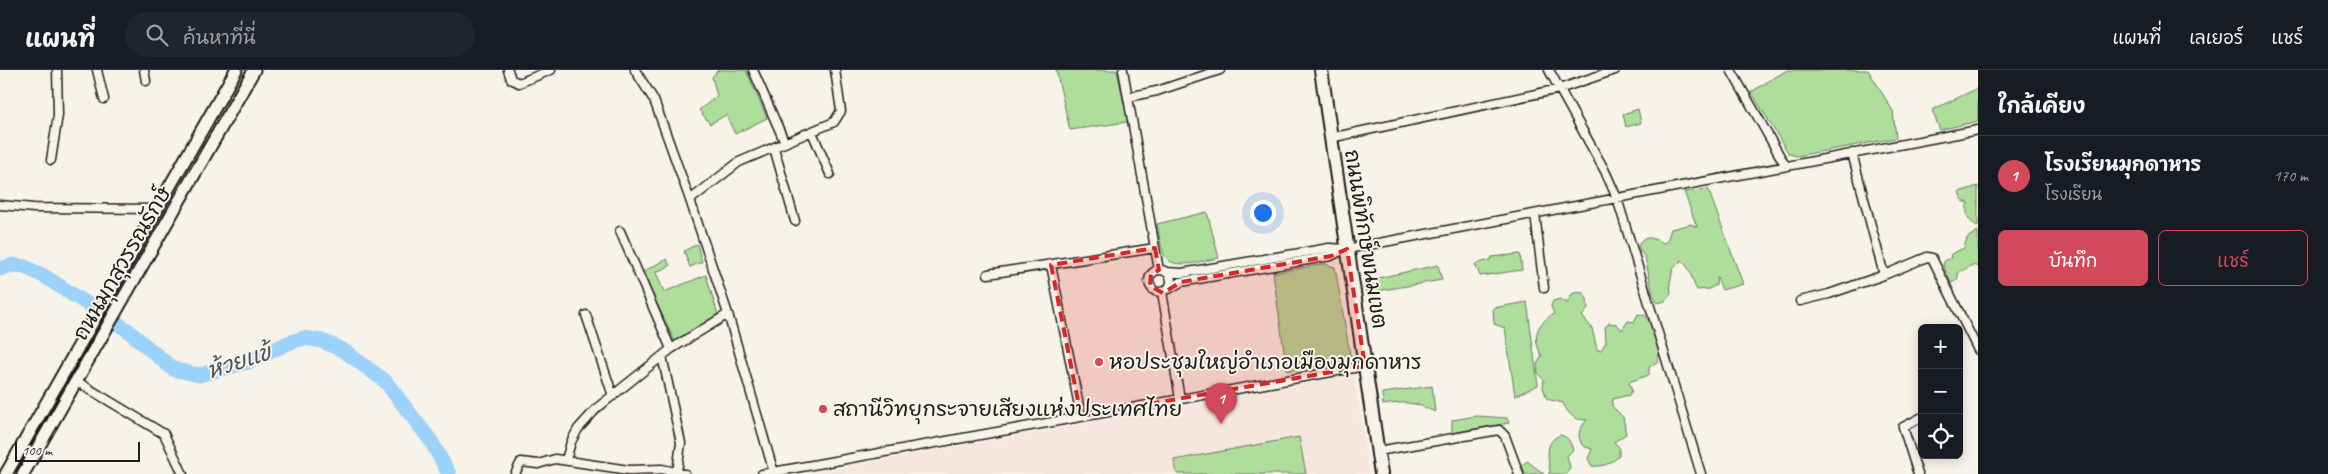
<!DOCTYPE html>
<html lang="th">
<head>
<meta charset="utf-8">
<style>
	:root { --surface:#171b24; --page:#20242c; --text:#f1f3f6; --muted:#9ea1a6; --line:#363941; --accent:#d1495b }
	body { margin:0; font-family:Caveat,"Playpen Sans Thai",sans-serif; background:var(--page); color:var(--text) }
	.controls { position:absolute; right:15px; bottom:15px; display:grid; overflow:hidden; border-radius:8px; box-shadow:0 2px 12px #0003 }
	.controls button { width:45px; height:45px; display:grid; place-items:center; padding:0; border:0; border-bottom:1px solid var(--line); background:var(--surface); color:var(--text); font:25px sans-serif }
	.scale { position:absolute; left:15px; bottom:12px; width:125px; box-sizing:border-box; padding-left:5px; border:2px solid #1c1c1c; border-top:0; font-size:14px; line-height:18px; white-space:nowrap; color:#1c1c1c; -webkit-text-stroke:4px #f7f3e8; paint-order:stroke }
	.you { position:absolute; left:1262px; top:142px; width:18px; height:18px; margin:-12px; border:4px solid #fff; border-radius:50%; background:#1a73e8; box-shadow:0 0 0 8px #1a73e833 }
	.badge { display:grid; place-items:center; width:32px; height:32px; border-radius:50%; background:var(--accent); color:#fff; font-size:16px; font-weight:700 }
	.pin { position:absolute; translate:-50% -41px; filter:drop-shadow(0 1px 2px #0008) }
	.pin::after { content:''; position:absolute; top:26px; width:18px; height:15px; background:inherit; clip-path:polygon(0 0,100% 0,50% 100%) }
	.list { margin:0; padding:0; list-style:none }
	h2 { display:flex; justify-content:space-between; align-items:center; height:65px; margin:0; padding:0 20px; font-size:21px }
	h2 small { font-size:16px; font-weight:400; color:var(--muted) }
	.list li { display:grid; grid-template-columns:32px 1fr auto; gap:15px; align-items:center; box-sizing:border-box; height:80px; padding:0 20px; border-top:1px solid var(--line) }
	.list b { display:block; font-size:19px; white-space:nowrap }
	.list p { margin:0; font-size:16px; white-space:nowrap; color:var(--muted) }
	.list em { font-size:16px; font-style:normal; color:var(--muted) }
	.actions { display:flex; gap:10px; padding:15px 20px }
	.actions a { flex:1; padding:11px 0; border:1px solid var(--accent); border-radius:8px; text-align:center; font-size:18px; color:var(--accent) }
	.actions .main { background:var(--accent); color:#fff }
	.icon { flex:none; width:28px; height:28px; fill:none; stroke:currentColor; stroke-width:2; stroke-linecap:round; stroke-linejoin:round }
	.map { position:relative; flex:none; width:1978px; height:404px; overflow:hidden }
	header { display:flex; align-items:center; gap:30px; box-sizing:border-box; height:70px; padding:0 25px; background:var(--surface); border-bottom:1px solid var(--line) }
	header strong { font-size:24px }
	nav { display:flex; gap:28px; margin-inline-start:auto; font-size:18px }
	.search { width:350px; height:45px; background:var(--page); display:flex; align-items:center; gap:12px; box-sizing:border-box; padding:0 18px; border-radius:28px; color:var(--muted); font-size:19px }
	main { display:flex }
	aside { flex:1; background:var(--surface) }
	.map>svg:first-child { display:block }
	.built { fill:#f7e6de }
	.green { fill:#aedd9c; stroke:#657c5c }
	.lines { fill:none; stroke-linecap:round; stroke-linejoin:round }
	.river { stroke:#9cd2fa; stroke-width:15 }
	.minor-casing { stroke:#1c1c1c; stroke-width:11 }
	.secondary-casing { stroke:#1c1c1c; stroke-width:15 }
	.primary-casing { stroke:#1c1c1c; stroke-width:16 }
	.minor { stroke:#f7f3e8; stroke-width:8 }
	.secondary { stroke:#f7f3e8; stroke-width:11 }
	.primary { stroke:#f7f3e8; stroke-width:12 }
	.marked { fill:#d62828; fill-opacity:0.2; stroke:#d62828; stroke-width:4; stroke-dasharray:10 6; stroke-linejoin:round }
	.poi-dot { fill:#d1495b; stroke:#f7f3e8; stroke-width:2 }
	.labels { text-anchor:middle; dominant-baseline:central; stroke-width:4; stroke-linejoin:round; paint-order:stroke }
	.street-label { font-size:21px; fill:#1c1c1c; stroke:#f7f3e8 }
	.poi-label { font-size:21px; fill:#1c1c1c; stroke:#f7f3e8; text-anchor:start }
	.water-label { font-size:22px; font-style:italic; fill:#42535f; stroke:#f7f3e8 }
</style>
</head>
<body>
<header>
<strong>แผนที่</strong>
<div class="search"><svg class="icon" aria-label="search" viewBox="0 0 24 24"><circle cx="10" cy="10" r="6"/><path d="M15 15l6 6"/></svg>ค้นหาที่นี่</div>
<nav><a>แผนที่</a><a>เลเยอร์</a><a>แชร์</a></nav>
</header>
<main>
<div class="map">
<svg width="1978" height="404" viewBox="0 0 1978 404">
	<rect width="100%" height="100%" fill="#f7f3e8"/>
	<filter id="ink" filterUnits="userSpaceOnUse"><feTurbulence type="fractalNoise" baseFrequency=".02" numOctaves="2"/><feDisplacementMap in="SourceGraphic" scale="10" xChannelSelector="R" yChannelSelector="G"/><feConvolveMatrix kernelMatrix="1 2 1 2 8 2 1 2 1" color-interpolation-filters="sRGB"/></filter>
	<g filter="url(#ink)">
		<!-- built -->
		<path class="built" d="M1354 304 1369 404H806Z"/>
		<!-- green -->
		<path class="green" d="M718 0H746L767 48 735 64 726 45 710 54 699 40 717 26 712 7Z
			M1056 0H1117L1128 52 1070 60Z
			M1787 0H1868L1893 41 1896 68 1797 86 1789 84 1751 22Z
			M1978 18V51L1940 60 1932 40Z
			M1638 39 1641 53 1626 57 1623 44Z
			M1978 116V156C1967 152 1965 142 1968 132H1963L1959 122Z
			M1708 119 1743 214 1722 220 1717 207 1716 215 1709 219 1697 220C1690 207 1692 201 1682 190L1673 199 1670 213 1671 224 1665 231 1658 233 1653 225 1645 187 1639 180V173L1644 168H1651L1664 173 1667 171 1671 159 1691 154 1697 157 1684 122Z
			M1207 142 1219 188C1205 190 1172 202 1164 185 1160 176 1159 163 1157 154Z
			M1978 161V197L1973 195 1959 202 1957 210 1951 213 1943 195 1945 190 1950 189 1951 184 1964 178 1967 168Z
			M697 174 702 192 690 197 684 181Z
			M1520 184 1522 200 1480 206 1475 194 1490 190 1492 187Z
			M667 189 670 196 656 202 664 222 706 205 718 245 675 272 642 202Z
			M1325 194 1335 197 1351 290 1287 301 1273 203Z
			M1438 195 1442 210 1366 223 1364 211Z
			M1577 222 1583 223 1587 229 1588 239 1582 246 1592 258 1597 280H1601L1606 272 1605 257 1609 253 1617 254 1622 260 1628 251 1634 252 1638 244 1645 245C1653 257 1662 276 1658 291L1649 297V305L1629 312 1632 321 1629 325 1613 329 1612 336 1623 347 1626 364 1614 372 1619 377V386C1610 394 1603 397 1592 396L1588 389 1592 379 1583 376C1576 365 1579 359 1587 350 1573 350 1569 345 1563 333L1547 329 1543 317 1544 310 1538 304 1537 294 1542 286C1532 269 1535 254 1554 244L1551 236 1553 231 1560 229 1567 233 1572 224Z
			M1527 232 1538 315 1515 326 1505 258 1494 254 1493 238Z
			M1432 316 1435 342C1414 332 1407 331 1383 335L1382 323Z
			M1477 346 1507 348 1509 353 1452 363V350Z
			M1560 365C1569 367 1570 372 1573 380L1567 386 1570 397 1566 404H1548L1550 402C1548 386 1544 372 1560 365Z
			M1299 367 1306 404H1177L1174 390Z
			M1527 391 1544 404H1525L1522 395Z"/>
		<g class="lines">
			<!-- river -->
			<path class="river" d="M0 199 12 195 25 197 44 206 126 259 173 299 199 305 248 292 288 273 304 268 322 271 343 280 385 311 431 371 449 404"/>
			<!-- minor casing -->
			<g class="minor-casing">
				<path id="minor" d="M97 0 104 29
					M144 0 146 11
					M508 0 511 9 519 13 551 0
					M635 0 654 30 690 130 728 244 774 403
					M753 0 785 73
					M1123 0 1159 200
					M1549 0 1605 101 1617 128 1701 404
					M1731 0 1785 95
					M1128 27 1157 21 1220 0
					M812 62 830 104
					M1330 68 1559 19 1615 0
					M774 78 795 151
					M51 90 58 45 57 0
					M690 130 739 92 834 52 841 41 835 0
					M0 135 34 138 157 139
					M1535 144 1544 218
					M620 161 671 279
					M1051 195 1081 346
					M1149 211a11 11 0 1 1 22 0a11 11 0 1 1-22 0Z
					M1166 202 1182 203 1329 178 1347 179 1978 60
					M988 204 1155 178
					M1884 205 1927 187 1932 188 1978 280
					M1169 219 1181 212 1331 186 1345 179
					M1162 222 1180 329
					M1800 231 1829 224 1884 205 1852 83
					M586 245 613 326
					M662 286 681 373 677 402
					M76 311 164 364 183 404
					M1378 381 1499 360 1505 366 1519 404
					M566 390 571 372 578 359 597 338 671 279 728 244
					M515 404 521 392 538 394 555 389 629 400 662 399 685 404
					M762 404 1365 296
					M1918 404 1903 357 1922 347"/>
			</g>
			<!-- secondary casing -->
			<g class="secondary-casing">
				<path id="secondary" d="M6 404 236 0
					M23 404 254 0"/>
			</g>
			<!-- primary casing -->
			<g class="primary-casing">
				<path id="primary" d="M1321 0 1381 404"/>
			</g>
			<!-- minor -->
			<use href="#minor" class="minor"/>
			<!-- secondary -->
			<use href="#secondary" class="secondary"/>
			<!-- primary -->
			<use href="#primary" class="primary"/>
		</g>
	</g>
	<!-- marked area -->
	<path class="marked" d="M1155 178 1159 200 1151 204 1150 216 1163 223 1181 212 1331 186 1347 179 1365 296 1081 346 1051 195Z"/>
	<!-- markers -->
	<g class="poi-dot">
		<circle cx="1099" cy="292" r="5"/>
		<circle cx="823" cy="339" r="5"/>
	</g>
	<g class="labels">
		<!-- street labels -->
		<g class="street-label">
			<text transform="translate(1366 169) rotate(81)">ถนนพิทักษ์พนมเขต</text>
			<text transform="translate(122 193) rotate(-60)">ถนนมุกสุวรรณรักษ์</text>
		</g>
		<!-- poi labels -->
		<g class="poi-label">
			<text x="1109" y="292">หอประชุมใหญ่อำเภอเมืองมุกดาหาร</text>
			<text x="833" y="339">สถานีวิทยุกระจายเสียงแห่งประเทศไทย</text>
		</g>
		<!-- water labels -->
		<g class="water-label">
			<text transform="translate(239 292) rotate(-18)">ห้วยแข้</text>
		</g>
	</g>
</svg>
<div class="controls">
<button>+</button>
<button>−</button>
<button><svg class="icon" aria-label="locate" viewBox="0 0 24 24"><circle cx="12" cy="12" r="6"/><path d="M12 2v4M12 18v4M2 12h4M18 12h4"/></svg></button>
</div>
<div class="scale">100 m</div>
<div class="you"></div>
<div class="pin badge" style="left:1221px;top:354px">1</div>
</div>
<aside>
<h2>ใกล้เคียง<small></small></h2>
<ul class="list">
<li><span class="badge">1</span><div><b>โรงเรียนมุกดาหาร</b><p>โรงเรียน</p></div><em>170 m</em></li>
</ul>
<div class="actions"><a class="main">บันทึก</a><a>แชร์</a></div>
</aside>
</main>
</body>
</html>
